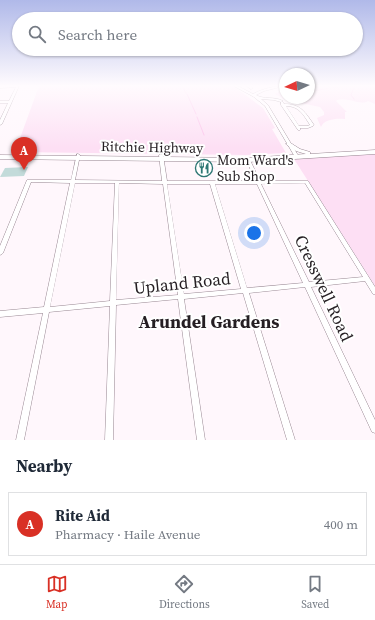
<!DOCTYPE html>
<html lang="en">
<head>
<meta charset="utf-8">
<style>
	:root { --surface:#fff; --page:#f6f6f7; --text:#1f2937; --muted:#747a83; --line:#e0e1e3; --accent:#d93025 }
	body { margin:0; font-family:"Source Serif 4",serif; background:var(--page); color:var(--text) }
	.compass { position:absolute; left:279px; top:68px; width:36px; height:36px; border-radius:50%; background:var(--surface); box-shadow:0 1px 3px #0004; rotate:266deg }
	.you { position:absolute; left:254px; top:233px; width:14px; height:14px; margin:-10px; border:3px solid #fff; border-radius:50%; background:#1a73e8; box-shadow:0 0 0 6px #1a73e833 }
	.badge { display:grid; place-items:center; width:26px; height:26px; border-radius:50%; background:var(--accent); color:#fff; font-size:13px; font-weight:700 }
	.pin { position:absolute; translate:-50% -33px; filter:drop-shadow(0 1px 2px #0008) }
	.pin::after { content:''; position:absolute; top:21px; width:14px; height:12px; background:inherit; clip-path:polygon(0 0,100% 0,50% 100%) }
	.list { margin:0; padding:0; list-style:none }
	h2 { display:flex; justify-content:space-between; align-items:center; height:52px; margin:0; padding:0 16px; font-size:17px }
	h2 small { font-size:13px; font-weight:400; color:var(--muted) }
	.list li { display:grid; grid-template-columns:26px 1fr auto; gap:12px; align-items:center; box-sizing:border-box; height:64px; margin:0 8px 8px; padding:0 8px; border:1px solid var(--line); border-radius:0px }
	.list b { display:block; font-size:15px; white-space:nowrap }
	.list p { margin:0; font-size:13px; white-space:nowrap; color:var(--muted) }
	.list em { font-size:13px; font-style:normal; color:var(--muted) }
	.icon { flex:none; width:22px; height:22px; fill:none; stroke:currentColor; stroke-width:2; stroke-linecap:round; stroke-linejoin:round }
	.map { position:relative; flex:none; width:375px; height:440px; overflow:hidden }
	.search { position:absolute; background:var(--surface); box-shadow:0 1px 3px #0004; left:12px; right:12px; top:12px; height:44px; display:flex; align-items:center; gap:10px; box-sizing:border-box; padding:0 14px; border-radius:22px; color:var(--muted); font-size:15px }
	.sheet { height:124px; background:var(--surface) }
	nav { display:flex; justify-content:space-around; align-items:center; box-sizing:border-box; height:56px; border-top:1px solid var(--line); background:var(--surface); font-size:11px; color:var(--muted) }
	nav a { display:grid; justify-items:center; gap:2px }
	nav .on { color:var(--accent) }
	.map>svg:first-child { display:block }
	.green { fill:#fddff4 }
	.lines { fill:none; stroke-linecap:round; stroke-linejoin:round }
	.stream { stroke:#fcc0ea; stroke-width:1 }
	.building { fill:#c3dbda }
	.minor-casing { stroke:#998893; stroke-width:1 }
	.primary-casing { stroke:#998893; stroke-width:1 }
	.minor { fill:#fff; fill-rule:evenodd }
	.primary { fill:#fff; fill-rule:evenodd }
	.labels { text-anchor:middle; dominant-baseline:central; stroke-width:4; stroke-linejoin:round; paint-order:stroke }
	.street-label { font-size:14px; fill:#251f23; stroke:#fff }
	.poi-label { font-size:14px; fill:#251f23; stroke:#fff; text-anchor:start }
	.near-street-label { font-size:17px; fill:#251f23; stroke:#fff }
	.near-neighbourhood-label { font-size:18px; font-weight:bold; fill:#251f23; stroke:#fff }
</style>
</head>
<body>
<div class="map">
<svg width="375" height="440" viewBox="0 0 375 440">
	<rect width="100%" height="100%" fill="#fff7fc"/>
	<!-- green -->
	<path class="green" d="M39 86H233L263 108 275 128 272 129 286 153 246 155 15 152Z
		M309 86H375V104L368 101C360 106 349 97 337 100L336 101 347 112H345V119C337 118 324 119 321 127L317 118 324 115V112L320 107 286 100 275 94 285 88V98H309Z
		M375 153V286L294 159Z"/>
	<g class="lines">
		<!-- stream -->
		<path class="stream" d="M182 86 186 93
			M354 87 351 95 354 99
			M309 92 329 88 354 86
			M187 94 196 114
			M197 117 204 135"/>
	</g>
	<!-- building -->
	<path class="building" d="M28 167 24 176 0 177 5 168Z"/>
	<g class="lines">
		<!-- minor casing -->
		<g class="minor-casing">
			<path id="minor" d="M0 86H19L2 124 0 125V120L8 103H0V101H9L16 87 0 88Z
				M234 86H238L253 94C262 89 274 86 284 86L264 91 256 95C264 100 274 96 283 101L281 102 274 100 261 99 268 105 299 157 298 158H297L295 157 265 106 254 97Z
				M247 86H251L253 88 251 89Z
				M281 102H283L284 104C301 104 305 112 314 125L313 126 308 128H300V130H298L281 105ZM286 106C299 106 303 114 310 125L307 126H299Z
				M77 154H78L80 155 75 180 162 181 159 155 161 154 163 155 167 181H256L246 160 248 159 250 160 260 181H308L375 287V294H373L365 281 311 287 375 420V433L372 432 305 287 249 293 295 440H287L243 293 184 299 205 440H197L178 299 116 305 113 440H105L110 306 49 312 24 440H16L43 313 0 317V311L44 307 70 183 31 182 3 253 2 254 0 255V246L27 180H71ZM75 183H115L110 301 50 307ZM119 183 163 184 178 295 116 300ZM305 183 363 277 309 282 261 184ZM167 184H210L241 289 184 294ZM215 184H257L303 283 247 288Z"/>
		</g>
		<!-- primary casing -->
		<g class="primary-casing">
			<path id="primary" d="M289 142 300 149 310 152V154L375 150V154L248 162 0 159V155L248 158 306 154 296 151 287 145 286 144Z"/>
		</g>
		<!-- minor -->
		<use href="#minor" class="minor"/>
		<!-- primary -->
		<use href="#primary" class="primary"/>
	</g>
	<!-- sky -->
	<linearGradient id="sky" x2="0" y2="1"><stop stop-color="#b0b9e9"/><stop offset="0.58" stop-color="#fffbfe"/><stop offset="1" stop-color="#fffbfe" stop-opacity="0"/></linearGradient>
	<rect width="375" height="148" fill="url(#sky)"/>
	<!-- icons -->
	<defs>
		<g id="restaurant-ring" transform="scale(0.9)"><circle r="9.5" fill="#fff" stroke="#2e7774" stroke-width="1.5"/><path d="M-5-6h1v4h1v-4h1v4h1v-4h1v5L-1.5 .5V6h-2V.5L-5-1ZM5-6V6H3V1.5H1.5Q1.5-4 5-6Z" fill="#2e7774"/></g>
	</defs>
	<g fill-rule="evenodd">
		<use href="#restaurant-ring" x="204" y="168"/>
	</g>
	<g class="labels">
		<!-- street labels -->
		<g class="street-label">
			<text transform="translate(152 147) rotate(1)">Ritchie Highway</text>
		</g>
		<!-- poi labels -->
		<g class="poi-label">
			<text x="217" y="160">Mom Ward's<tspan x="217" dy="16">Sub Shop</tspan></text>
		</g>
		<!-- near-street labels -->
		<g class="near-street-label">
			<text transform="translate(182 283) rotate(-6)">Upland Road</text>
			<text transform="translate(324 288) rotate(65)">Cresswell Road</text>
		</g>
		<!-- near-neighbourhood labels -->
		<g class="near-neighbourhood-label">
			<text x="209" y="321">Arundel Gardens</text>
		</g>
	</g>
</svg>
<svg class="compass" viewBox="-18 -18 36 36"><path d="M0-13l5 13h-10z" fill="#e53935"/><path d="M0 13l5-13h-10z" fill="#747a83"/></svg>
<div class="you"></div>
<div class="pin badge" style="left:24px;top:170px">A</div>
<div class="search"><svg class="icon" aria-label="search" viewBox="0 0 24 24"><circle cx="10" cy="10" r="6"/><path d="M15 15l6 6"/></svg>Search here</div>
</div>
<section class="sheet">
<h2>Nearby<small></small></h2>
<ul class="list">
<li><span class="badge">A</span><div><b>Rite Aid</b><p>Pharmacy · Haile Avenue</p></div><em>400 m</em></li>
</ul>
</section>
<nav>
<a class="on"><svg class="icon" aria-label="map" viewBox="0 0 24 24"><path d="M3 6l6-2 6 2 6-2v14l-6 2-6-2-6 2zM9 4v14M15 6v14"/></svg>Map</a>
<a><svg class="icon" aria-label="directions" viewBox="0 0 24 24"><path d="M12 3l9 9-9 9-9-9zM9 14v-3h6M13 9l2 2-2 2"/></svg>Directions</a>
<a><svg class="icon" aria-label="saved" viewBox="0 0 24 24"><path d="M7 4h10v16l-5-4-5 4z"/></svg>Saved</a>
</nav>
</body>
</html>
